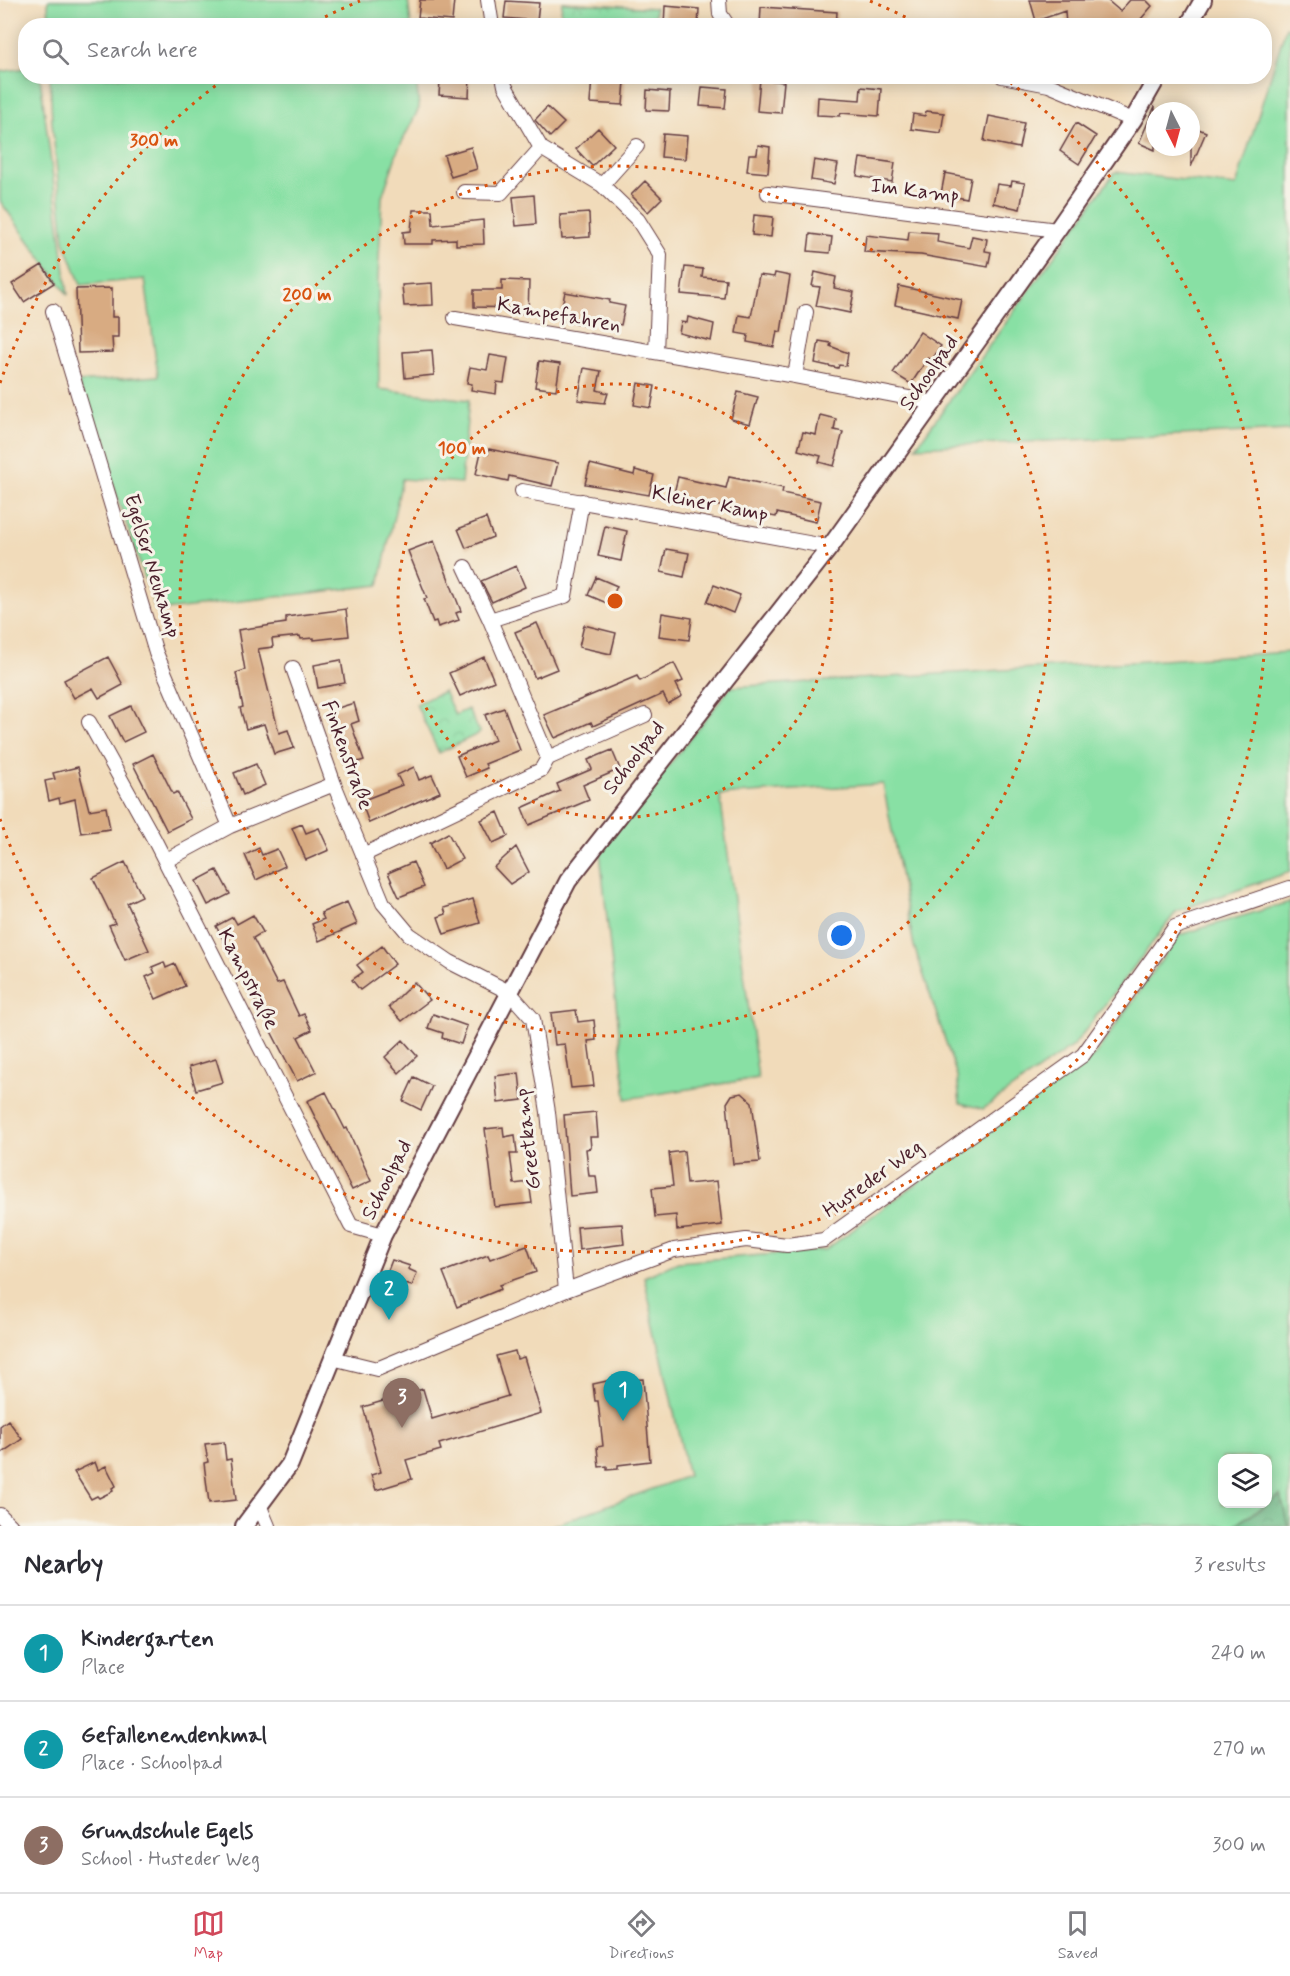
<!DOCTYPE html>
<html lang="en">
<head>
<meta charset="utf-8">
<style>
	:root { --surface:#fff; --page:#f7f7f7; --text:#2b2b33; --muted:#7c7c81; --line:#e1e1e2; --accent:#d1495b }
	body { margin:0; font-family:Mynerve,sans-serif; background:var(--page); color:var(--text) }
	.controls { position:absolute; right:18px; bottom:18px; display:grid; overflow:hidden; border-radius:12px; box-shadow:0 3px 15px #0003 }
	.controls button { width:54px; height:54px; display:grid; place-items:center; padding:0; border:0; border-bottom:2px solid var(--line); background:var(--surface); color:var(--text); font:30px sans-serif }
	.compass { position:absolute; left:1146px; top:102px; width:54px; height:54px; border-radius:50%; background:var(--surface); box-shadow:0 3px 15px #0003; rotate:174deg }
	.you { position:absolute; left:842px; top:936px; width:21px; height:21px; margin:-15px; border:4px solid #fff; border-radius:50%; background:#1a73e8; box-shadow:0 0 0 9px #1a73e833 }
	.badge { display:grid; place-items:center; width:39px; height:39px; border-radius:50%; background:var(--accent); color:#fff; font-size:20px; font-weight:700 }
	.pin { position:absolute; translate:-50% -50px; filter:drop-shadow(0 2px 3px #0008) }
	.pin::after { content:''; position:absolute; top:32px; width:21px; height:18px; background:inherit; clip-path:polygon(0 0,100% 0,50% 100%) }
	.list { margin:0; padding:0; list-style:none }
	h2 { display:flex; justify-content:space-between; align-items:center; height:78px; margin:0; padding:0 24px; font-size:26px }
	h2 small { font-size:20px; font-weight:400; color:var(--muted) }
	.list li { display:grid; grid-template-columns:39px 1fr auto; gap:18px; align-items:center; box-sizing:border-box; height:96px; padding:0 24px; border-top:2px solid var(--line) }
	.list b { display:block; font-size:22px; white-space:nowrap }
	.list p { margin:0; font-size:20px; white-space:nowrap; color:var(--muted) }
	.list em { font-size:20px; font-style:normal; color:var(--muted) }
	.icon { flex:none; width:33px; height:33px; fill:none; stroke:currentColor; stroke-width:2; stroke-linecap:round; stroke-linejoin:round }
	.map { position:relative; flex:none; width:1290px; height:1526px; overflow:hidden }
	.search { position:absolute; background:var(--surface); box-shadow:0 3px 15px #0003; left:18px; right:18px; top:18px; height:66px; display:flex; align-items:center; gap:15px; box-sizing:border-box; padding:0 21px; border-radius:24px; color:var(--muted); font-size:22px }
	.sheet { height:366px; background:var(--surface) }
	nav { display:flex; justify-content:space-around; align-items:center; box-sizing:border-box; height:84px; border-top:2px solid var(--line); background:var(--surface); font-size:16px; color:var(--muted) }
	nav a { display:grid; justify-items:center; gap:3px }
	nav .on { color:var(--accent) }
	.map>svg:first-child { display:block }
	.green { fill:#88e0a4; stroke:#698068; stroke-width:1.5 }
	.forest { fill:url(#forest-crowns); stroke:#5c6e5a; stroke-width:1.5 }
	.park { fill:url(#park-crowns); stroke:#698068; stroke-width:1.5 }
	.building { fill:#d8ab82 }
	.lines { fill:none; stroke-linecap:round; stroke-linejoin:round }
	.minor-casing { stroke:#633b40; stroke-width:16 }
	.tertiary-casing { stroke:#633b40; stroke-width:20 }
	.minor { stroke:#fff; stroke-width:14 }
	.tertiary { stroke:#fff; stroke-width:16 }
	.ring { fill:none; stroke:#d8530f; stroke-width:3; stroke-dasharray:3 6 }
	.labels { text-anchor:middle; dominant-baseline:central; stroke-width:6; stroke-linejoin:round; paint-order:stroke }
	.street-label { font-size:21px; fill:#4a1f2b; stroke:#f7f3e8 }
	.centre { fill:#d8530f; stroke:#f7f3e8; stroke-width:3 }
	.ring-label { font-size:18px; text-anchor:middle; font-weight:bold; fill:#d8530f; stroke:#f7f3e8; stroke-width:6; stroke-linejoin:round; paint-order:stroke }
</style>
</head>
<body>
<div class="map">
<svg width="1290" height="1526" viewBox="0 0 1290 1526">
	<defs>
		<pattern id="forest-crowns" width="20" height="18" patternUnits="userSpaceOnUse" patternTransform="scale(1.5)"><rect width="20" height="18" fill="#6ebe8a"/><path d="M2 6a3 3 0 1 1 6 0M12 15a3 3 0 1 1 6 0" fill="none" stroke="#5c9a71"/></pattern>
		<pattern id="park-crowns" width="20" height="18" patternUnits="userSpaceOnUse" patternTransform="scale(1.5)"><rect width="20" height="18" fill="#88e0a4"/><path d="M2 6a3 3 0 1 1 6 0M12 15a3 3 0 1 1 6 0" fill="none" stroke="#77c08d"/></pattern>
	</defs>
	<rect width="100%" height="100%" fill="#f7f3e8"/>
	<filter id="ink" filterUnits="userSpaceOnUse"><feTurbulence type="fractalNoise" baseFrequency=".0167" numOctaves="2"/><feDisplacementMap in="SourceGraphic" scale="12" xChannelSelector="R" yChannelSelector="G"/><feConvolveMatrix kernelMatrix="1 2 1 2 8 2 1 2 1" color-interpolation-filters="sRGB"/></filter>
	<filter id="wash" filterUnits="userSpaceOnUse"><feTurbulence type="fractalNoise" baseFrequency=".008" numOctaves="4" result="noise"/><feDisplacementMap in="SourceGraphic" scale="24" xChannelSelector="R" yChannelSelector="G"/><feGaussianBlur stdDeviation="1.35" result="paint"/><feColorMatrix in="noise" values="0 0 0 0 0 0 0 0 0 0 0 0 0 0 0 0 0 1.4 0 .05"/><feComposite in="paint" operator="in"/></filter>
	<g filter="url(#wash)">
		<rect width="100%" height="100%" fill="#f1dbba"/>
		<!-- green -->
		<path class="green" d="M48 0H408L411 25H49Z
			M1286 27 1290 29V430L916 447 1115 172 1236 186Z
			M25 68 26 76 40 77 68 295 0 201V72Z
			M50 77H416L419 108 398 150 382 197 378 279 379 389 469 400 461 483 402 479 379 585 156 611 78 382 158 376 145 279 81 285 64 241 52 122Z
			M1290 652V872L1177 911 1074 1045 983 1109 960 1103 957 1076 914 946 883 784 720 795 758 1078 626 1099 600 852 731 687Z
			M1290 902V1526H1288L1281 1495 1268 1503V1458H1222V1504H1267L1233 1526H551L688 1476 644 1277 678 1262 825 1250 1095 1055 1179 935Z"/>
		<!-- forest -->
		<path class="forest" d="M1281 1495 1288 1526H1233Z"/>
		<!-- park -->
		<path class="park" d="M562 2 655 8 654 25H560Z
			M444 691 455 715 468 709 480 733 439 753 416 704Z"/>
		<g id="blocks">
			<!-- building -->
			<path class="building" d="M420 0H454L452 21 418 18Z
				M1030 0H1107L1120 11 1130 0H1146L1152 6 1135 26H1066L1065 11 1036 21Z
				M506 1 539 3 537 21 504 18Z
				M665 6 699 9 698 26H664Z
				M761 7 837 12 836 26H760Z
				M450 76H470L469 97 439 95 440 81 450 82Z
				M592 78 625 81 623 105 590 103Z
				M760 79 784 82 781 113 757 111Z
				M702 87 727 89 725 108 700 106Z
				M861 87 881 89 879 116 841 113 840 116 817 115 818 97 860 100Z
				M647 90 670 92 669 111 646 110Z
				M1155 106V150L1139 143Z
				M547 107 564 123 550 137 535 120Z
				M926 111 944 113 941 133 911 129 913 114 925 116Z
				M989 116 1024 123 1019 148 984 141Z
				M1076 123 1096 136 1079 164 1060 151Z
				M1191 126 1206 132 1191 167Z
				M598 128 614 145 592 166 576 149Z
				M663 134 687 136 685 159 661 157Z
				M758 145 770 147 768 173 747 171 749 154H757Z
				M471 147 477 169 451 177 444 155Z
				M860 158 895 163 892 182 857 176Z
				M814 160 838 164 834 184 811 180Z
				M945 173 971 178 967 199 941 194Z
				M645 181 662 198 648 212 631 195Z
				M1012 181 1025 183 1020 209 993 203 997 184 1011 186Z
				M534 195 536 224 516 226 513 197Z
				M413 210H432L433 225 483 220 484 244 456 245V239L433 240V244H404L403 232 411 231Z
				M589 213 590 237 562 239 560 215Z
				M754 215 773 217 771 237 752 235Z
				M909 231 938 233 937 242 969 248 972 236 987 239 985 251 991 252 988 267 921 255 864 252 866 235 908 240Z
				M810 234 832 237 830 253 808 251Z
				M42 265 54 283 24 302 12 284Z
				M685 267 703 269 702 277 726 279 724 298 681 294Z
				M815 272 836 277 834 288 854 292 850 313 816 306 820 287 812 286Z
				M775 273 790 276 781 332 777 331 774 347 747 342 748 335 736 333 739 315 751 317 759 275 774 277Z
				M502 280 529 281 528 314 515 313V308L474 307V290H502Z
				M432 283 433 305 404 306 402 285Z
				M899 286 962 300 958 319 895 305Z
				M112 288V317H118V337H112L113 352 78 353 76 289Z
				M565 292 610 300 609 303 625 306 621 325 585 319 584 325 559 320Z
				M688 317 714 324 711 341 679 333 681 322 687 323Z
				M920 332 941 346 932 360 928 358 911 384 893 373Z
				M819 341 831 343 830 346 848 353 846 366 839 365 838 368 815 363Z
				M432 350 434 375 405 378 403 352Z
				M490 355 508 358 504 383 497 382 496 394 471 390 472 384 467 383 470 367 487 370Z
				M539 361 560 364 556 390 535 387Z
				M584 368 601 371 597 390 608 393 605 403 578 400Z
				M638 383 655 386 651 408 634 405Z
				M738 392 758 397 750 424 731 419Z
				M820 415 836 419 834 430 843 432 834 466 819 462 821 456 798 450 803 432 816 435Z
				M489 449 558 463 552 486 509 476 508 481 476 474 481 452 488 454Z
				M590 464 634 475 635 470 654 475 649 495 585 484Z
				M678 477 726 488 729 477 783 488 782 493 821 501 816 522 777 513 776 517 673 497Z
				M486 518 493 537 466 548 458 529Z
				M605 526 627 531 621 561 598 556Z
				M434 541 461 611 456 613 459 620 438 627 436 621 433 622 424 599 427 598 408 551Z
				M666 549 689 553 684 577 661 572Z
				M516 566 525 587 492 602 481 581Z
				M596 577 617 586 609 604 588 595Z
				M714 585 740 595 733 613 707 602Z
				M346 609 349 636 314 640V638L301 639 300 636 272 639 273 647 258 649 279 733 288 730 294 748 274 754 264 724 246 729 240 708 243 707 236 673 245 670 238 630 286 623V617Z
				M662 613 692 618 689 640 659 636Z
				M537 623 557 669 535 678 515 632Z
				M584 625 616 633 611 654 579 647Z
				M108 657 123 685 99 698 93 688 74 698 64 680Z
				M484 657 494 681 460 696 449 673Z
				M341 660 345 683 318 688 314 665Z
				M674 663 683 681 676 684 682 696 668 704 663 694 593 726 591 722 555 738 544 715 637 676 640 681Z
				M354 703 359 721 351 724 364 760 346 766 328 711Z
				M131 706 144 732 123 742 110 716Z
				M504 708 520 750 485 764 487 768 466 777 457 756 495 740 485 715Z
				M612 750 620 769 583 785 589 800 529 825 522 808 560 791 557 784 592 769 588 760Z
				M153 754 173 794 177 792 191 819 167 831 133 764Z
				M256 764 265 785 243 795 234 773Z
				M78 767 89 810 106 807 110 829 81 833 75 799 60 803 59 798 49 801 45 781 55 779 53 773Z
				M414 767 419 780 432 775 440 792 369 823 361 801 402 785 397 775Z
				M498 812 508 836 493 843 481 820Z
				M302 824 306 833 319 828 329 850 306 860 292 828Z
				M448 833 462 859 443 869 430 843Z
				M516 847 529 872 510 884 494 867Z
				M259 848 262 855 277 849 285 866 256 880 245 855Z
				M125 862 142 896 127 903 149 950 125 960 109 925 115 923 93 878Z
				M413 862 424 887 399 897 388 873Z
				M217 870 230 894 208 905 196 881Z
				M473 899 480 923 444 934 438 917 446 914 444 908Z
				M347 902 357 924 319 941 312 924 324 919 321 913Z
				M253 915 263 932 253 938 277 984 283 982 299 1016 304 1014 312 1030 298 1037 316 1072 297 1081 216 926 233 917 237 924Z
				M382 946 395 964 360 990 352 980 363 972 357 965Z
				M164 962 166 968 175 964 185 986 156 999 146 977 155 973 152 967Z
				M414 982 430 1000 402 1021 389 1007Z
				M576 1010 578 1022 594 1020 596 1040 588 1041 594 1086 571 1088 565 1044 555 1045 551 1013Z
				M433 1014 467 1026 461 1044 442 1038 443 1033 428 1028Z
				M403 1040 417 1056 399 1073 385 1057Z
				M216 1059 223 1082 196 1090 189 1067Z
				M519 1073 522 1100 498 1103 495 1076Z
				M414 1077 432 1086 421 1110 403 1101Z
				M326 1092 345 1129 347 1128 371 1181 352 1190 307 1101Z
				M742 1093 752 1102 760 1162 733 1164 727 1103 732 1095Z
				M596 1112 598 1137H590L591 1148 586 1149 589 1176H596L598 1193 570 1196 564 1115Z
				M503 1127 504 1137 515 1135 517 1154H510L514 1184 529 1182 532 1203 495 1207 485 1129Z
				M684 1151 687 1184 717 1181 722 1225 677 1230 676 1215 655 1217 652 1188 673 1186 669 1153Z
				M622 1224 624 1244 579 1250 577 1227Z
				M527 1246 536 1272 499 1285 501 1289 457 1307 443 1272 488 1255 490 1259Z
				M392 1260 410 1266 408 1269 417 1273 412 1286 385 1278Z
				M515 1351 517 1359 524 1357 541 1413 439 1444 441 1450 406 1460 412 1479 376 1490 371 1475 381 1472 363 1407 423 1389 432 1419 508 1396 496 1356Z
				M616 1379V1381L643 1379 650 1461 618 1465V1469L607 1470V1466L599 1467 597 1447 603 1446 598 1401H595L593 1384Z
				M8 1420 22 1439 0 1454V1426Z
				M224 1442 226 1460 231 1459 236 1500 209 1503 204 1463 208 1462 205 1444Z
				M95 1462 98 1470 106 1466 116 1486 112 1488 113 1491 99 1498 97 1496 91 1499 74 1472Z"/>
		</g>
	</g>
	<g filter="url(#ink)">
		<use href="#blocks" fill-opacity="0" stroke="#633b40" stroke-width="1.5"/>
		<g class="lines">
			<!-- minor casing -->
			<g class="minor-casing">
				<path id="minor" d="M488 0 492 26
					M719 0 720 14 728 26
					M503 76 505 86 541 148 602 185 638 220 660 255 656 352
					M1002 76 1049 85 1133 120
					M602 185 637 146
					M464 192 501 193 541 148
					M768 193 1057 230
					M53 311 156 653 230 826
					M455 318 795 376 935 403
					M795 376 806 312
					M522 491 830 547
					M465 567 490 620
					M293 668 334 784 383 903 409 934 450 962 509 992 533 1019 548 1112 566 1290
					M89 722 154 839 351 1226 383 1235
					M548 758 490 620 565 596 582 501
					M363 855 541 770 548 758 645 715
					M165 861 230 826 334 784
					M332 1358 377 1369 566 1290 674 1250 746 1240 787 1245 824 1240 1083 1055 1175 927 1290 888
					M260 1507 268 1526
					M0 1515 11 1526"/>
			</g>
			<!-- tertiary casing -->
			<g class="tertiary-casing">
				<path id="tertiary" d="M1188 26 1203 0
					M244 1526 290 1464 383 1235 568 881 830 547 1057 230 1133 120 1158 76"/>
			</g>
			<!-- minor -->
			<use href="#minor" class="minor"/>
			<!-- tertiary -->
			<use href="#tertiary" class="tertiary"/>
		</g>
	</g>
	<!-- distance rings -->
	<g class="ring">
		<circle cx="615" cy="601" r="217"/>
		<circle cx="615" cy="601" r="435"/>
		<path d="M0 383A652 652 0 0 1 227 77M309 25A652 652 0 0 1 360 1M870 1A652 652 0 0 1 921 25M1003 77A652 652 0 1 1 0 819"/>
	</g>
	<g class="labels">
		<!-- street labels -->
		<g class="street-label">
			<text transform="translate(915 191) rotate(7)">Im Kamp</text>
			<text transform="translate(559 315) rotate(10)">Kampefahren</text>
			<text transform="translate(929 373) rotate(-55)">Schoolpad</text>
			<text transform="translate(710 504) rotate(11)">Kleiner Kamp</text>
			<text transform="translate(152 566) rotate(73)">Egelser Neukamp</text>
			<text transform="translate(347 755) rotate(70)">Finkenstraße</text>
			<text transform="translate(634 758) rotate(-52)">Schoolpad</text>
			<text transform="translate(248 979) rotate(63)">Kampstraße</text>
			<text transform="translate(528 1139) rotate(-97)">Greetkamp</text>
			<text transform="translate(873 1179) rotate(-36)">Husteder Weg</text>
			<text transform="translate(387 1180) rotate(-63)">Schoolpad</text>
		</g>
	</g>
	<circle cx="615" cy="601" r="9" class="centre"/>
	<g class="ring-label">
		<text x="154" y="146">300 m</text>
		<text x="307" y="300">200 m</text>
		<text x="462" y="454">100 m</text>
	</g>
</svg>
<div class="controls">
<button><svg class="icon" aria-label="layers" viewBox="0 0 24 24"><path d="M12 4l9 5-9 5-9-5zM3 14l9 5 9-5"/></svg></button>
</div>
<svg class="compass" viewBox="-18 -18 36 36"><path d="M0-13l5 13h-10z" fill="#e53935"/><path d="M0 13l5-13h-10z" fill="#7c7c81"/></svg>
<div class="you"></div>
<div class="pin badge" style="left:623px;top:1421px;background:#0f9aa8">1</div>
<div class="pin badge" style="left:389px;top:1320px;background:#0f9aa8">2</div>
<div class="pin badge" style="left:402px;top:1428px;background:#8d6e63">3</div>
<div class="search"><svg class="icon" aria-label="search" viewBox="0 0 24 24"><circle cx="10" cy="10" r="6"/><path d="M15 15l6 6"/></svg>Search here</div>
</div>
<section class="sheet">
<h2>Nearby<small>3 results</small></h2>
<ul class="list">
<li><span class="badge" style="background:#0f9aa8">1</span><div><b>Kindergarten</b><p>Place</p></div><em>240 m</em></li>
<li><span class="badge" style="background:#0f9aa8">2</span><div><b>Gefallenendenkmal</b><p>Place · Schoolpad</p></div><em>270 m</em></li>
<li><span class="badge" style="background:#8d6e63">3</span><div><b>Grundschule Egels</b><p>School · Husteder Weg</p></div><em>300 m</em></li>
</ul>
</section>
<nav>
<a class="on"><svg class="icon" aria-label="map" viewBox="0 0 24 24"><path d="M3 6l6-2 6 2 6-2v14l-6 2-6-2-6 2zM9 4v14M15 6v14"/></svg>Map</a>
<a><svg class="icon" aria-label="directions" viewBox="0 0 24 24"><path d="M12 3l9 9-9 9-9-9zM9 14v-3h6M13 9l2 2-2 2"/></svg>Directions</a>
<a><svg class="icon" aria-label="saved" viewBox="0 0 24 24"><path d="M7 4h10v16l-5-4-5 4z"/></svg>Saved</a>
</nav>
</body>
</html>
